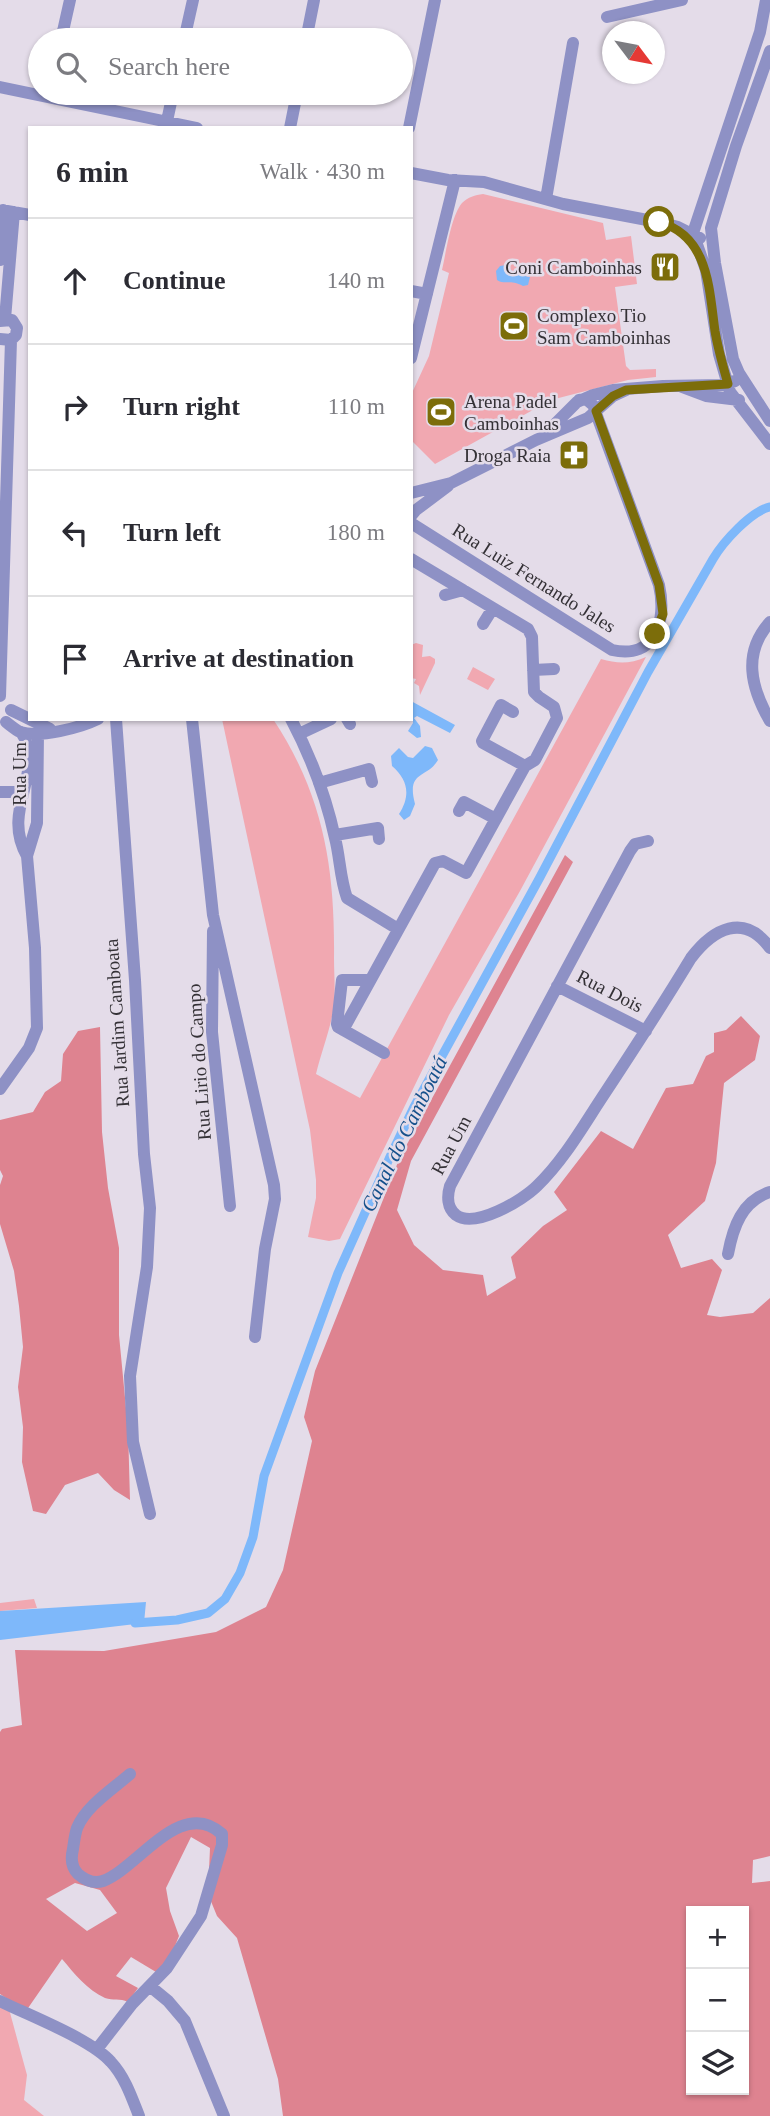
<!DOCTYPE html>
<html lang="en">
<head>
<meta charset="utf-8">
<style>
	:root { --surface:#fff; --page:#f7f7f7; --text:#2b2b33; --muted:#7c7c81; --line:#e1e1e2 }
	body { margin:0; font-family:"Times New Roman",serif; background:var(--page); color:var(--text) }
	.controls { position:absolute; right:21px; bottom:21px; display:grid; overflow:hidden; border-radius:0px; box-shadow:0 2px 5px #0004 }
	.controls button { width:63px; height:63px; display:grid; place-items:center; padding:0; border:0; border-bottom:2px solid var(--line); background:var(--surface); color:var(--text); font:35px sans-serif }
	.compass { position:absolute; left:602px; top:21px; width:63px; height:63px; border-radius:50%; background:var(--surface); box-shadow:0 2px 5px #0004; rotate:122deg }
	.stop { position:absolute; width:21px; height:21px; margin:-16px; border:5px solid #7c6d0a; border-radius:50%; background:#fff }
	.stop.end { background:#7c6d0a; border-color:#fff; box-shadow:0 2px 7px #0008 }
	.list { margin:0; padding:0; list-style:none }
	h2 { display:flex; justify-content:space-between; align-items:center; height:91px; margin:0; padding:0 28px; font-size:30px }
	h2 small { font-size:23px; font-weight:400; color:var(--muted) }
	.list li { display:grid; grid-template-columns:46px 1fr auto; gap:21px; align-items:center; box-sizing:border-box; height:126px; padding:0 28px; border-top:2px solid var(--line) }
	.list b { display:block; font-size:26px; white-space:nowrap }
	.list em { font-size:23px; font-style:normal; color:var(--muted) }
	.icon { flex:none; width:38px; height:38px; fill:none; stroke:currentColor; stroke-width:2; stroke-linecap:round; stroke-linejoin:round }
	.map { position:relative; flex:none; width:770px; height:2116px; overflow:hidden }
	.search { position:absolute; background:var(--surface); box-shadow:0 2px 5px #0004; left:28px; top:28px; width:385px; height:77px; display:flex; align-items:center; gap:18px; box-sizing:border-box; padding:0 24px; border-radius:38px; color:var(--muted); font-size:26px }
	.panel { position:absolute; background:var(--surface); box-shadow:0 2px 5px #0004; left:28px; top:126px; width:385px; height:595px; border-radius:0px }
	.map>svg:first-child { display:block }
	.green { fill:#f1a8b1 }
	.forest { fill:#de8390; fill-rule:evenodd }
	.water { fill:#7eb8fa }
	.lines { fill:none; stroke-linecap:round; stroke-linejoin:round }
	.canal { stroke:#7eb8fa; stroke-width:9 }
	.minor { stroke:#8e91c5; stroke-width:12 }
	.route { stroke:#7c6d0a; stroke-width:9 }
	.labels { text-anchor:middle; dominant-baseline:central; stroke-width:5; stroke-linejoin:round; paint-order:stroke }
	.poi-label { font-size:19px; fill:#343136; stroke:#e4dce9; text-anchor:end }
	.street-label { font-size:19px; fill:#343136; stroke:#e4dce9 }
	.water-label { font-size:21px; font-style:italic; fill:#15508b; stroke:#e4dce9 }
</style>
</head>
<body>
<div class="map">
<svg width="770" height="2116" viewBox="0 0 770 2116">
	<rect width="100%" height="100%" fill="#e4dce9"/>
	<!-- green -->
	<path class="green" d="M483 194 603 223 606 240 631 236 637 284 615 287 626 366 630 370 656 369V377L628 380 551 400 435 464 411 440V395L429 356 449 273 442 270C446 253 451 216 462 203 468 197 475 195 483 194Z
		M416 643 423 645 422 657 430 656 435 659V663L420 695 419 686 414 683 416 679 411 678V645Z
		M646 657 520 891 449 1015 340 1239 329 1241 308 1237 316 1198V1180L310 1130 222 719H273C324 796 335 869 334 958 334 975 336 995 333 1012 329 1033 321 1053 316 1074L360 1098 601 659C618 664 630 664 646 657Z
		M473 667 495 679 488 690 467 679Z
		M34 1599 37 1608 0 1611V1603Z
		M0 2004 9 2009 27 2075 24 2100 44 2116H0Z"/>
	<!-- forest -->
	<path class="forest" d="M565 855 573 862 411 1161 397 1210 414 1245 443 1270 483 1275 487 1296 516 1278 511 1257 543 1226 567 1210 554 1192 601 1131 633 1149 666 1088 693 1084 706 1056 714 1052V1033L726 1030 741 1016 760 1036 755 1060 724 1083 716 1163 705 1201 668 1235 681 1268 712 1259 722 1270 707 1315 720 1317 753 1313 770 1298V1856L753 1860 752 1883 770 1881V2116H283L278 2079 237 1938 217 1916 208 1894 210 1848 191 1837 166 1888 170 1911 179 1936 168 1963 156 1972 131 1957 116 1976 138 1988 128 2002C120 1998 113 2001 105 1998 87 1990 74 1973 62 1959L26 2011 0 1994V1732L2 1729 22 1725 15 1650 104 1651 216 1632 266 1607 283 1570 312 1441 304 1417 315 1371 400 1157ZM75 1883 100 1890 117 1913 87 1931 46 1899ZM691 1911H744V2090H691Z
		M100 1027 102 1132 108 1188 119 1248V1335L128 1429 130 1500 114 1490 98 1473 65 1485 46 1514 33 1511 22 1462 23 1427 18 1387 23 1347 19 1306 14 1271 0 1224V1185L3 1176 0 1170V1120L33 1112 45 1092 61 1081 63 1054 78 1031Z"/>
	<!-- water -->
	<path class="water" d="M506 265 515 274 530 277 528 285 523 286C510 279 504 285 497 280L496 271 500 266Z
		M411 701 455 725 450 733 417 716 414 718 420 726 421 737 417 738 408 731 413 723Z
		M425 746 432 748 438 760C427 779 406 770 415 804L410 816 404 820 399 814C411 795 408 780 392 766L391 756 399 748 408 757 413 758Z
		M146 1602 144 1623 0 1640V1611Z"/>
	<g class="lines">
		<!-- canal -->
		<path class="canal" d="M135 1623 177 1620 208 1613 225 1599 240 1573 253 1537 264 1476 338 1273 389 1159 414 1107 539 879 648 672 713 559C723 542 751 511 770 507"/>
		<!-- minor -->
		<path class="minor" d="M766 0 760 32 693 233 706 270 719 354 730 392 770 444
			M607 17 682 0
			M61 40 70 0
			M184 40 193 0
			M306 40 314 0
			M770 51 736 146 711 228 715 263 733 359 739 373 770 421
			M0 87 197 128
			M167 121 173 93
			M290 128 297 93
			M409 128 435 0
			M411 173 448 180 484 182 563 204 663 223 678 227 700 238
			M546 199 573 43
			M7 211 30 215
			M0 260 3 210
			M411 291 427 294
			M5 319 14 212
			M0 321 12 320 17 328 16 335 11 340 0 339
			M411 358 455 180
			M682 387 706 396 739 400
			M548 431 577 402 593 395 613 390 663 386 724 385 735 381
			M411 493 451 483 536 440 588 418 613 396 626 390
			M411 516 416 510 448 486
			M411 523 612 650C656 660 667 620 659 585L593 405 586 399 579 400
			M445 595 463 590
			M770 622C742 653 751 688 770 721
			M483 624 493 608
			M533 670 554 669
			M0 696 11 340
			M11 710 50 729
			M513 712 501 705 482 741 483 743 525 766
			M116 719 135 980 144 1154 150 1208 147 1267 130 1376 133 1442 150 1514
			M192 719 213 915 274 1185 275 1199 265 1249 255 1337
			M291 719C311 757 326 796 335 838 340 857 340 879 347 898L398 929
			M347 719 350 724
			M6 722C10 725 16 730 20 732 40 738 80 728 98 719
			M21 732C47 771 0 809 27 856
			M299 734 331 719
			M319 783 369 769 372 782
			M0 792H17
			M459 811 464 802 496 819
			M335 835 378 828 379 839
			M648 841 635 844 630 851 450 1186C447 1196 447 1208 456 1215 475 1229 523 1200 537 1186 563 1161 582 1128 601 1099 632 1052 662 1006 691 958 713 929 744 912 770 948
			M213 931 212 1032 230 1206
			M370 980H342L337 1024 338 1027 384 1053
			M557 986 646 1031
			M343 1030 435 863 443 861 466 873 525 766 535 760 557 718 554 707 539 697 534 692 532 637 528 629 411 559
			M0 1089 29 1048 37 1028 35 948 27 856 37 823 38 733
			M728 1254C733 1227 742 1201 770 1192
			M151 1987 168 2001 185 2021 224 2116
			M0 2001C30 2016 91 2039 111 2062 125 2077 132 2098 139 2116
			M97 2049 132 2004 167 1968 201 1916 222 1845V1834C181 1796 137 1869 103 1881 94 1884 85 1880 78 1874 71 1867 71 1857 73 1849 74 1842 75 1834 77 1828 86 1806 113 1789 130 1774"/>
	</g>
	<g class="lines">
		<!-- route -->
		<path class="route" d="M655 634 663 614 659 585 596 411 613 396 626 390 728 384C723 366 718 349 715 331 709 289 709 236 659 222"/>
	</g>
	<!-- icons -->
	<defs>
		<g id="restaurant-square" transform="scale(1.575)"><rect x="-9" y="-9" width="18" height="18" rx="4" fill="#7c6d0a" stroke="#e4dce9"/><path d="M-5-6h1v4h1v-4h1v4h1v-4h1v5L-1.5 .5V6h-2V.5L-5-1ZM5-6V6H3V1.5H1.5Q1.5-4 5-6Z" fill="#fff"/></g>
		<g id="stadium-square" transform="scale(1.575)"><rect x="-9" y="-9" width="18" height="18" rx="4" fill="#7c6d0a" stroke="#e4dce9"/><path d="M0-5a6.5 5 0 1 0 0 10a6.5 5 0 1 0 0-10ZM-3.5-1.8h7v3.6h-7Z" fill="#fff"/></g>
		<g id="pharmacy-square" transform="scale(1.575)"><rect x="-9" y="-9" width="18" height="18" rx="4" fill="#7c6d0a" stroke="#e4dce9"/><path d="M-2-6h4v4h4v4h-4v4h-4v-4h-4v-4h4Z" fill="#fff"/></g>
	</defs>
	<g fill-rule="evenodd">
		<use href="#restaurant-square" x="665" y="267"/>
		<use href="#stadium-square" x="514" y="326"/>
		<use href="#stadium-square" x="441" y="412"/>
		<use href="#pharmacy-square" x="574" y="455"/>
	</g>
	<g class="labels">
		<!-- poi labels -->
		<g class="poi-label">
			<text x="642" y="267">Coni Camboinhas</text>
			<text x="537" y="315" text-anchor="start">Complexo Tio<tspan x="537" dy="22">Sam Camboinhas</tspan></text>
			<text x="464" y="401" text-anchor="start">Arena Padel<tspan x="464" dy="22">Camboinhas</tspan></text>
			<text x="551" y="455">Droga Raia</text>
		</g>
		<!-- street labels -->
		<g class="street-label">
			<text transform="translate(534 578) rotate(32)">Rua Luiz Fernando Jales</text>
			<text transform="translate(19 774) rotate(-90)">Rua Um</text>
			<text transform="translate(610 991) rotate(27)">Rua Dois</text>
			<text transform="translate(117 1023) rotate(-94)">Rua Jardim Camboata</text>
			<text transform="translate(199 1062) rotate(-94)">Rua Lirio do Campo</text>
			<text transform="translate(451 1145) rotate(-62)">Rua Um</text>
		</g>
		<!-- water labels -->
		<g class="water-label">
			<text transform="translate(404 1134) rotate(-64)">Canal do Camboatá</text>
		</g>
	</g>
</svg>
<div class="controls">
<button>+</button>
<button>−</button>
<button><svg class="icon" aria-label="layers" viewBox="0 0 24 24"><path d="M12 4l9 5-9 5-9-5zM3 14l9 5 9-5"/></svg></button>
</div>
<svg class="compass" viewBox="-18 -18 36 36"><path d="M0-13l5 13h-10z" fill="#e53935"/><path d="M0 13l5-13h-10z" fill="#7c7c81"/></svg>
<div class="stop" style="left:659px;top:222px"></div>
<div class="stop end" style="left:655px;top:634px"></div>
<div class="search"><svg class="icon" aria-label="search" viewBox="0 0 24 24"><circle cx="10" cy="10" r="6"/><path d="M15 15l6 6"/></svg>Search here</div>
<section class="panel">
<h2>6 min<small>Walk · 430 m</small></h2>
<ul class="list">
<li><svg class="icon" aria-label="ahead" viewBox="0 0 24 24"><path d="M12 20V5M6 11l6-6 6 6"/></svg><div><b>Continue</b></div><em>140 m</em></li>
<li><svg class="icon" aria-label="right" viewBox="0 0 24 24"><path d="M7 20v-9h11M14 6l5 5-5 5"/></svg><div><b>Turn right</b></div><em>110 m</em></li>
<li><svg class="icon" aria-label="left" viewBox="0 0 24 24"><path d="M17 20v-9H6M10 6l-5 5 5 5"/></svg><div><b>Turn left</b></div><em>180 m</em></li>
<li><svg class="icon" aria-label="arrive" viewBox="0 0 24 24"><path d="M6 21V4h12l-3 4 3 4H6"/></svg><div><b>Arrive at destination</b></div></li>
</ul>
</section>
</div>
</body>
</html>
